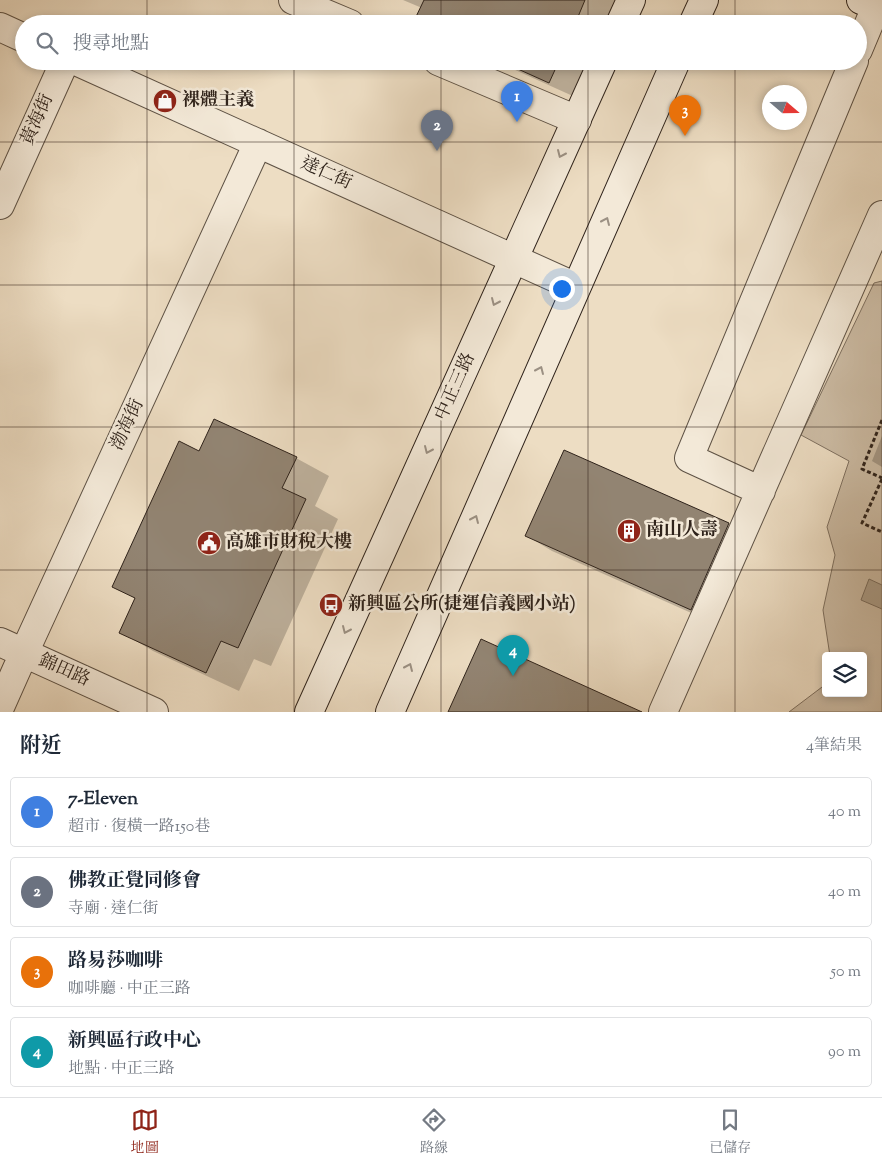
<!DOCTYPE html>
<html lang="zh-TW">
<head>
<meta charset="utf-8">
<style>
	:root { --surface:#fff; --page:#f6f6f7; --text:#1f2937; --muted:#747a83; --line:#e0e1e3; --accent:#8f2418 }
	body { margin:0; font-family:"Sorts Mill Goudy","Noto Serif TC",serif; background:var(--page); color:var(--text) }
	.controls { position:absolute; right:15px; bottom:15px; display:grid; overflow:hidden; border-radius:5px; box-shadow:0 2px 8px #0003 }
	.controls button { width:45px; height:45px; display:grid; place-items:center; padding:0; border:0; border-bottom:1px solid var(--line); background:var(--surface); color:var(--text); font:25px sans-serif }
	.compass { position:absolute; left:762px; top:85px; width:45px; height:45px; border-radius:50%; background:var(--surface); box-shadow:0 2px 8px #0003; rotate:110deg }
	.you { position:absolute; left:561px; top:288px; width:18px; height:18px; margin:-12px; border:4px solid #fff; border-radius:50%; background:#1a73e8; box-shadow:0 0 0 8px #1a73e833 }
	.badge { display:grid; place-items:center; width:32px; height:32px; border-radius:50%; background:var(--accent); color:#fff; font-size:16px; font-weight:700 }
	.pin { position:absolute; translate:-50% -41px; filter:drop-shadow(0 1px 2px #0008) }
	.pin::after { content:''; position:absolute; top:26px; width:18px; height:15px; background:inherit; clip-path:polygon(0 0,100% 0,50% 100%) }
	.list { margin:0; padding:0; list-style:none }
	h2 { display:flex; justify-content:space-between; align-items:center; height:65px; margin:0; padding:0 20px; font-size:21px }
	h2 small { font-size:16px; font-weight:400; color:var(--muted) }
	.list li { display:grid; grid-template-columns:32px 1fr auto; gap:15px; align-items:center; box-sizing:border-box; height:70px; margin:0 10px 10px; padding:0 10px; border:1px solid var(--line); border-radius:5px }
	.list b { display:block; font-size:19px; white-space:nowrap }
	.list p { margin:0; font-size:16px; white-space:nowrap; color:var(--muted) }
	.list em { font-size:16px; font-style:normal; color:var(--muted) }
	.icon { flex:none; width:28px; height:28px; fill:none; stroke:currentColor; stroke-width:2; stroke-linecap:round; stroke-linejoin:round }
	.map { position:relative; flex:none; width:882px; height:712px; overflow:hidden }
	.search { position:absolute; background:var(--surface); box-shadow:0 2px 8px #0003; left:15px; right:15px; top:15px; height:55px; display:flex; align-items:center; gap:12px; box-sizing:border-box; padding:0 18px; border-radius:28px; color:var(--muted); font-size:19px }
	.sheet { height:385px; background:var(--surface) }
	nav { display:flex; justify-content:space-around; align-items:center; box-sizing:border-box; height:70px; border-top:1px solid var(--line); background:var(--surface); font-size:14px; color:var(--muted) }
	nav a { display:grid; justify-items:center; gap:2px }
	nav .on { color:var(--accent) }
	.map>svg:first-child { display:block }
	.green { fill:#cdbda6; stroke:#7e7060 }
	.water { fill:#ac9e8a; stroke:#7a6d5e }
	.shadow { fill:#0003 }
	.building { fill:#928472; stroke:#2f231b }
	.lines { fill:none; stroke-linecap:round; stroke-linejoin:round }
	.street-casing { stroke:#5e5245; stroke-width:30 }
	.secondary-casing { stroke:#2f231b; stroke-width:30 }
	.path { stroke:#2f231b; stroke-width:3; stroke-dasharray:4 2.5; stroke-linecap:butt }
	.street { stroke:#f3e9d8; stroke-width:28 }
	.secondary { stroke:#f3e9d8; stroke-width:28 }
	.oneway { stroke:#9b9083 }
	.grid { fill:none; stroke:#2f231b; stroke-width:1; stroke-opacity:0.55 }
	.labels { text-anchor:middle; dominant-baseline:central; stroke-width:5; stroke-linejoin:round; paint-order:stroke }
	.poi-label { font-size:18px; font-weight:bold; fill:#2f231b; stroke:#f3e9d8; text-anchor:start }
	.street-label { font-size:18px; fill:#2f231b; stroke:#f3e9d8 }
</style>
</head>
<body>
<div class="map">
<svg width="882" height="712" viewBox="0 0 882 712">
	<rect width="100%" height="100%" fill="#edddc3"/>
	<filter id="stains"><feTurbulence type="fractalNoise" baseFrequency=".004" numOctaves="4"/><feColorMatrix values="0 0 0 0 .2 0 0 0 0 .09 0 0 0 0 .02 0 0 0 .5 -.17"/></filter>
	<radialGradient id="worn" r=".72"><stop offset=".6" stop-color="#630" stop-opacity="0"/><stop offset="1" stop-color="#630" stop-opacity=".3"/></radialGradient>
	<!-- green -->
	<path class="green" d="M882 281V712H789L826 684V693H863V656H830L823 610 835 555 827 527 849 461 801 435 874 283Z"/>
	<!-- water -->
	<path class="water" d="M869 579 882 585V609L861 600Z"/>
	<!-- shadow -->
	<path class="shadow" d="M403 0H617L607 24H417L422 8Z
		M495 61H590L575 97Z
		M882 436V467L872 461Z
		M200 452 296 458 329 476 315 506 338 519 271 666 254 659 239 691 153 651 121 632 136 599 114 586Z
		M565 452 728 525 754 539 716 624 552 551 527 536Z"/>
	<!-- building -->
	<path class="building" d="M424 0H585L575 24H414L413 23Z
		M500 61H559L549 83Z
		M214 419 297 457 282 488 306 499 238 648 221 641 206 673 119 633 135 598 112 587 179 441 199 451Z
		M564 450 729 523 691 610 525 536Z
		M481 639 642 712H448Z"/>
	<g class="lines">
		<!-- street casing -->
		<g class="street-casing">
			<path id="street" d="M293 0 350 24
				M0 27 24 38
				M858 50 876 7
				M76 61 576 287
				M438 61 577 120
				M0 205 65 61
				M761 491 689 458 854 61
				M0 642 154 712
				M0 707 24 653 258 143
				M663 712 882 215"/>
		</g>
		<!-- secondary casing -->
		<g class="secondary-casing">
			<path id="secondary" d="M861 0 882 9
				M620 24 631 0
				M693 24 704 0
				M309 712 603 61
				M390 712 676 61"/>
		</g>
		<!-- path -->
		<path class="path" d="M882 420 862 469 882 478
			M882 479 862 523 882 532"/>
		<!-- street -->
		<use href="#street" class="street"/>
		<!-- secondary -->
		<use href="#secondary" class="secondary"/>
	</g>
	<!-- one-way arrows -->
	<defs><path id="oneway-chevron" d="M-2-3.5L2.5 0L-2 3.5" fill="none" stroke-width="1.6" stroke-linecap="round" stroke-linejoin="round" transform="scale(1.25)"/></defs>
	<g class="oneway">
		<use href="#oneway-chevron" transform="translate(561 154) rotate(114)"/>
		<use href="#oneway-chevron" transform="translate(606 221) rotate(-66)"/>
		<use href="#oneway-chevron" transform="translate(495 302) rotate(114)"/>
		<use href="#oneway-chevron" transform="translate(540 370) rotate(-66)"/>
		<use href="#oneway-chevron" transform="translate(428 450) rotate(114)"/>
		<use href="#oneway-chevron" transform="translate(475 519) rotate(-66)"/>
		<use href="#oneway-chevron" transform="translate(346 630) rotate(114)"/>
		<use href="#oneway-chevron" transform="translate(409 667) rotate(-66)"/>
	</g>
	<!-- grid -->
	<path class="grid" d="M147 0V24M294 0V24M441 0V24M588 0V24M735 0V24M147 61V712M294 61V712M441 61V712M588 61V712M735 61V712M0 142H882M0 285H882M0 427H882M0 570H882"/>
	<!-- icons -->
	<defs>
		<g id="shop-disc" transform="scale(1.25)"><circle r="9.5" fill="#8f2418" stroke="#f3e9d8"/><path d="M-5-2.5h2.3a2.7 3.5 0 0 1 5.4 0H5L5.5 6h-11ZM-1.5-2.5h3a1.5 2.3 0 0 0-3 0Z" fill="#fff"/></g>
		<g id="building-disc" transform="scale(1.25)"><circle r="9.5" fill="#8f2418" stroke="#f3e9d8"/><path d="M-4-6H4V6H1V3H-1V6H-4ZM-2.5-4.3h1.7v1.8h-1.7ZM.8-4.3h1.7v1.8H.8ZM-2.5-1h1.7V.8h-1.7ZM.8-1h1.7V.8H.8Z" fill="#fff"/></g>
		<g id="civic-disc" transform="scale(1.25)"><circle r="9.5" fill="#8f2418" stroke="#f3e9d8"/><path d="M-.6-6.5H3V-4.5H.6V-3L4-1V1h2V6H-6V1h2V-1L-.6-3ZM-1.2 2.5V6h2.4V2.5Z" fill="#fff"/></g>
		<g id="bus-disc" transform="scale(1.25)"><circle r="9.5" fill="#8f2418" stroke="#f3e9d8"/><path d="M-5-6H5V4H4V6H2V4H-2V6H-4V4H-5ZM-3.5-4V0h7V-4ZM-3.5 1.2v1.5H-2V1.2ZM2 1.2v1.5H3.5V1.2Z" fill="#fff"/></g>
	</defs>
	<g fill-rule="evenodd">
		<use href="#shop-disc" x="165" y="101"/>
		<use href="#building-disc" x="629" y="531"/>
		<use href="#civic-disc" x="209" y="543"/>
		<use href="#bus-disc" x="331" y="605"/>
	</g>
	<g class="labels">
		<!-- poi labels -->
		<g class="poi-label">
			<text x="182" y="101">裸體主義</text>
			<text x="646" y="531">南山人壽</text>
			<text x="226" y="543">高雄市財稅大樓</text>
			<text x="348" y="605">新興區公所(捷運信義國小站)</text>
		</g>
		<!-- street labels -->
		<g class="street-label">
			<text transform="translate(38 120) rotate(-66)">黃海街</text>
			<text transform="translate(326 174) rotate(24)">達仁街</text>
			<text transform="translate(456 387) rotate(-66)">中正三路</text>
			<text transform="translate(128 425) rotate(-65)">渤海街</text>
			<text transform="translate(64 671) rotate(24)">錦田路</text>
		</g>
	</g>
	<rect width="100%" height="100%" filter="url(#stains)"/>
	<rect width="100%" height="100%" fill="url(#worn)"/>
</svg>
<div class="controls">
<button><svg class="icon" aria-label="layers" viewBox="0 0 24 24"><path d="M12 4l9 5-9 5-9-5zM3 14l9 5 9-5"/></svg></button>
</div>
<svg class="compass" viewBox="-18 -18 36 36"><path d="M0-13l5 13h-10z" fill="#e53935"/><path d="M0 13l5-13h-10z" fill="#747a83"/></svg>
<div class="you"></div>
<div class="pin badge" style="left:517px;top:122px;background:#3f7fe0">1</div>
<div class="pin badge" style="left:437px;top:151px;background:#6b7280">2</div>
<div class="pin badge" style="left:685px;top:136px;background:#e8710a">3</div>
<div class="pin badge" style="left:513px;top:676px;background:#0f9aa8">4</div>
<div class="search"><svg class="icon" aria-label="search" viewBox="0 0 24 24"><circle cx="10" cy="10" r="6"/><path d="M15 15l6 6"/></svg>搜尋地點</div>
</div>
<section class="sheet">
<h2>附近<small>4筆結果</small></h2>
<ul class="list">
<li><span class="badge" style="background:#3f7fe0">1</span><div><b>7-Eleven</b><p>超市 · 復橫一路150巷</p></div><em>40 m</em></li>
<li><span class="badge" style="background:#6b7280">2</span><div><b>佛教正覺同修會</b><p>寺廟 · 達仁街</p></div><em>40 m</em></li>
<li><span class="badge" style="background:#e8710a">3</span><div><b>路易莎咖啡</b><p>咖啡廳 · 中正三路</p></div><em>50 m</em></li>
<li><span class="badge" style="background:#0f9aa8">4</span><div><b>新興區行政中心</b><p>地點 · 中正三路</p></div><em>90 m</em></li>
</ul>
</section>
<nav>
<a class="on"><svg class="icon" aria-label="map" viewBox="0 0 24 24"><path d="M3 6l6-2 6 2 6-2v14l-6 2-6-2-6 2zM9 4v14M15 6v14"/></svg>地圖</a>
<a><svg class="icon" aria-label="directions" viewBox="0 0 24 24"><path d="M12 3l9 9-9 9-9-9zM9 14v-3h6M13 9l2 2-2 2"/></svg>路線</a>
<a><svg class="icon" aria-label="saved" viewBox="0 0 24 24"><path d="M7 4h10v16l-5-4-5 4z"/></svg>已儲存</a>
</nav>
</body>
</html>
